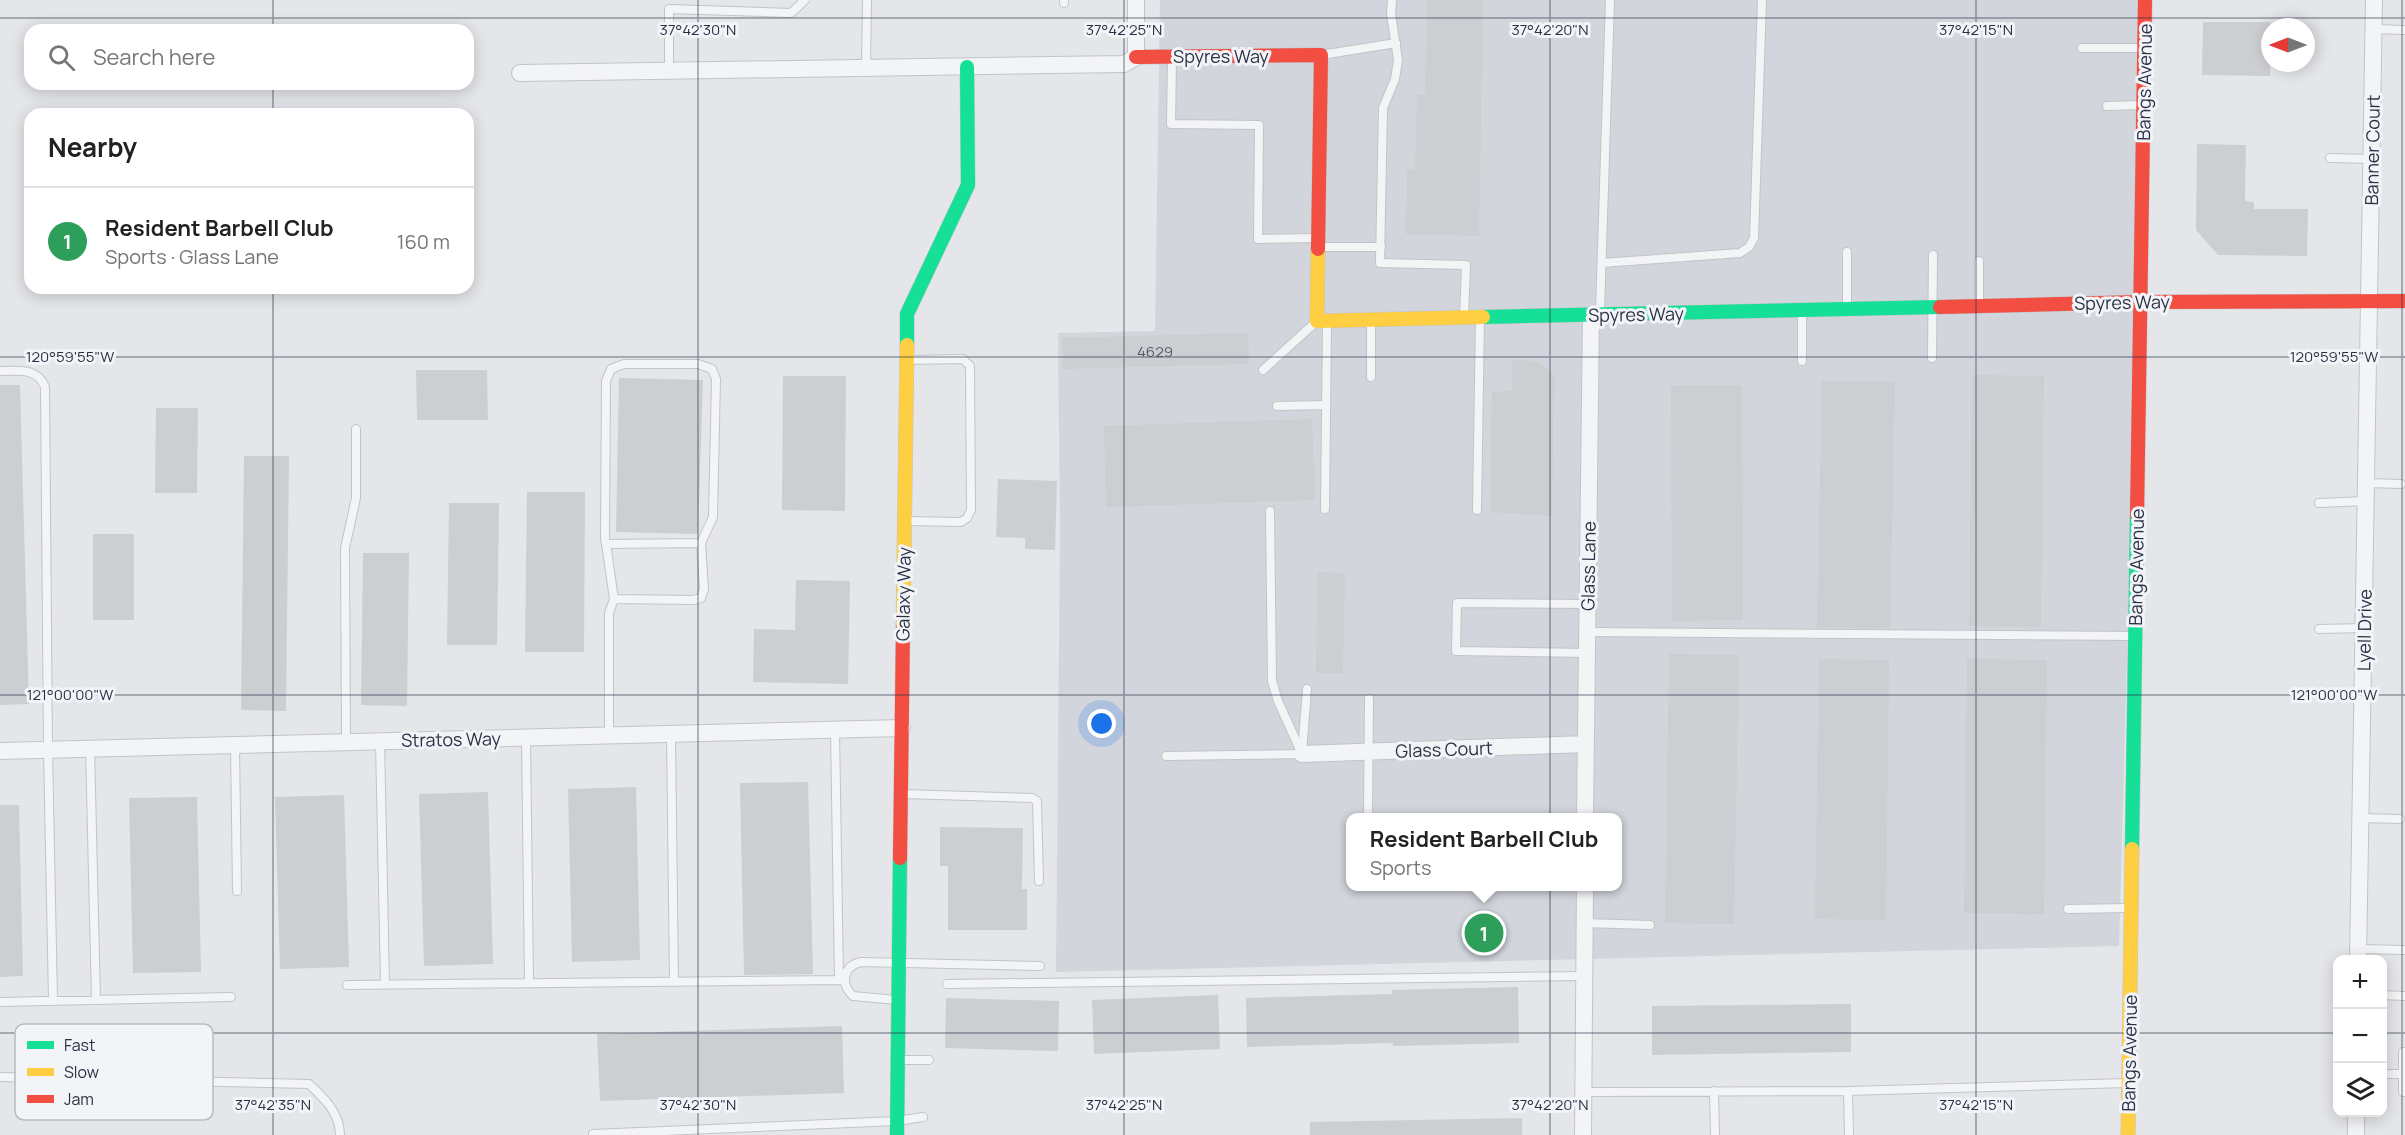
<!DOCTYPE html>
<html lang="en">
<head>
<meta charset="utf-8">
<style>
	:root { --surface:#fff; --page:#f6f6f6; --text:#222; --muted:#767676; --line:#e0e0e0; --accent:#6a707e }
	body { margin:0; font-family:Manrope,sans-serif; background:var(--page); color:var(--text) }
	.controls { position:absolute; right:18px; bottom:18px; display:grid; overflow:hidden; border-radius:12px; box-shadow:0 3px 15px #0003 }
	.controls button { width:54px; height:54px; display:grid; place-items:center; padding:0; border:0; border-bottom:2px solid var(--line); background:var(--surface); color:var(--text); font:30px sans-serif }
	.compass { position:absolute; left:2261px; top:18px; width:54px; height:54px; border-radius:50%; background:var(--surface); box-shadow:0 3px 15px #0003; rotate:270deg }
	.you { position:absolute; left:1102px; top:724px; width:21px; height:21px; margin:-15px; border:4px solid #fff; border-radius:50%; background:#1a73e8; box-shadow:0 0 0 9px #1a73e833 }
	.badge { display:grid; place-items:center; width:39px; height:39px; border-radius:50%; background:var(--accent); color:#fff; font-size:20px; font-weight:700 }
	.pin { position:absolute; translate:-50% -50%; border:3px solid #fff; box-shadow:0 2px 6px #0006 }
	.popup { position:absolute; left:1346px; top:813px; width:276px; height:78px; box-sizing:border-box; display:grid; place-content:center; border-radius:12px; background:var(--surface); filter:drop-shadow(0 2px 4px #0005); font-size:20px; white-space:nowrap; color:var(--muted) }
	.popup b { font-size:22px; color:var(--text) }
	.popup::after { content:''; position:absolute; left:50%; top:100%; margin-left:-12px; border:12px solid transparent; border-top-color:var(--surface) }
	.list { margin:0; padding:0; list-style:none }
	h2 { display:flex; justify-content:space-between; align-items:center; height:78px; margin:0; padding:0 24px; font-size:26px }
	h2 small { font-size:20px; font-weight:400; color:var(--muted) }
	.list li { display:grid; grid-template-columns:39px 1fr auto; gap:18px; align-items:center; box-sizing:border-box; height:108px; padding:0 24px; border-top:2px solid var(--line) }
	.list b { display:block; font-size:22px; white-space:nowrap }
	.list p { margin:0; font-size:20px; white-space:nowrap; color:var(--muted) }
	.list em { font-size:20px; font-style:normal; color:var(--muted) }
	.icon { flex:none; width:33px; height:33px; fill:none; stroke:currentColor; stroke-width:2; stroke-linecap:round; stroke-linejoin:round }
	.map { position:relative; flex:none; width:2405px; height:1135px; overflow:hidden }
	.search { position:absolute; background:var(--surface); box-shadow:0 3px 15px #0003; left:24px; top:24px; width:450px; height:66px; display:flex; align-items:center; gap:15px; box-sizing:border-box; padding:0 21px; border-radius:18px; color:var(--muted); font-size:22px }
	.panel { position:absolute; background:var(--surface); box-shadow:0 3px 15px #0003; left:24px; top:108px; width:450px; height:186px; border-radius:18px }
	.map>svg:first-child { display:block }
	.built { fill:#d2d5dc; fill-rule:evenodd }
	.building { fill:#ccced2 }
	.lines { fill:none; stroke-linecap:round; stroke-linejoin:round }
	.lane-casing { stroke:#c2c4c7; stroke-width:10 }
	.street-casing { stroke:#c2c4c7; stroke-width:18 }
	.fast-casing { stroke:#c2c4c7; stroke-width:15 }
	.slow-casing { stroke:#c2c4c7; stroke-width:15 }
	.jam-casing { stroke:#c2c4c7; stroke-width:15 }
	.lane { stroke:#f3f4f6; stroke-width:8 }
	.street { stroke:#f3f4f6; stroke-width:16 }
	.fast { stroke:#16e098; stroke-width:14 }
	.slow { stroke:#ffcf43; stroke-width:14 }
	.jam { stroke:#f24e42; stroke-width:14 }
	.ticks { fill:none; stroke:#293144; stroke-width:1.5; stroke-opacity:0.45 }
	.labels { text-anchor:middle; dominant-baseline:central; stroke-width:6; stroke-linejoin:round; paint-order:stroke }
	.number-label { font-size:15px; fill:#525968 }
	.street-label { font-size:18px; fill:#293144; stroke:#f2f4f8 }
	.key { fill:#f2f4f8; stroke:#b6bac2; stroke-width:1.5 }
	.key-label { font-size:16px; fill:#293144 }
	.ticks-label { font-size:15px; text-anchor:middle; fill:#293144; stroke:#f2f4f8; stroke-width:6; stroke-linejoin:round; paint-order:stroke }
</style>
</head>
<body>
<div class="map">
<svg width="2405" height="1135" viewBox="0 0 2405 1135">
	<rect width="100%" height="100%" fill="#e4e6e9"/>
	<!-- built -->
	<path class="built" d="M1160 0H2145L2119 946 1056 972 1060 533 1058 333 1155 331ZM1350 818H1618V886H1350Z"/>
	<!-- building -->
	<path class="building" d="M1427 0H1483L1479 236 1406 234 1407 170H1415L1417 95H1425Z
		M2203 22H2270V76L2202 75Z
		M2197 144 2246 145 2245 201 2254 202V209H2308L2307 256 2218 255 2196 230Z
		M1248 333 1249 364 1063 369 1062 338Z
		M1512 360 1538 361 1554 375 1552 516 1490 512 1492 392 1512 391Z
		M416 370H487L488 420H417Z
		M1972 375 2044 376 2041 627 1969 626Z
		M783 376H846L845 511 782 510Z
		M619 378 703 380 698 534 616 532Z
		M1822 381 1895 382 1890 628 1817 627Z
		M0 385H20L29 704 0 705Z
		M1742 385 1743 620 1672 621 1671 386Z
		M156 408H198L197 493H155Z
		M1312 419 1315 500 1106 507 1104 426Z
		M244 456H289L286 711 241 710Z
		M998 479 1057 481 1055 550 1025 549V538L996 537Z
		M527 492H585L584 652H525Z
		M449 503H499L497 645H447Z
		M93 534H134V620H93Z
		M363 553H409L407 706 361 705Z
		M1317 572 1345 573 1343 673H1316Z
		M796 580 850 581 848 684 753 682 754 629 795 630Z
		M1669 654 1739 655 1734 924 1665 923Z
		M1819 659 1889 660 1886 920 1815 919Z
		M1967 659 2047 660 2044 914 1964 913Z
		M808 782 813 974 744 975 740 783Z
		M636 787 640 960 572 962 568 789Z
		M488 792 493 964 424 966 419 794Z
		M344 795 349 967 280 969 275 797Z
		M197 797 201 972 133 973 129 798Z
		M0 805H19L23 976 0 977Z
		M940 827 1023 828 1022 889H1027V930H948V866H940Z
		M1518 987 1519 1043 1393 1046V1043L1247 1047 1246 998 1392 994V990Z
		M1218 995 1220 1049 1094 1054 1092 1000Z
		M946 998 1059 1001 1058 1051 945 1048Z
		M1851 1004V1052L1652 1055V1006Z
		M842 1026 844 1093 600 1101 597 1034Z
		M1522 1118V1135H1310V1122Z"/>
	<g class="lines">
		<!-- lane casing -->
		<g class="lane-casing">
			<path id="lane" d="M1392 0 1391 14 1398 60 1395 79 1383 108 1380 263 1466 265 1464 317
				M1064 3V0
				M2374 29 2405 30
				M2082 48H2141
				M1321 55 1396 43
				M1172 59 1171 124 1259 125 1258 239 1315 238
				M866 67 867 0
				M669 71V9L791 13 805 0
				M2107 106 2142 105
				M2330 158 2372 159
				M1319 247H1381
				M1979 261V305
				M1602 263 1740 253 1749 247 1754 238 1762 0
				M1847 308V252
				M1802 310V361
				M1600 311 1610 0
				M1932 358 1933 255
				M1263 370 1317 321
				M0 371C18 371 37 367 45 387L48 749 53 1001
				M1371 377V321
				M1277 406 1326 405
				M2366 483 2401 484
				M2319 503 2366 501
				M1325 509 1327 323
				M1477 510 1480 318
				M1270 511 1272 681 1278 701 1302 754
				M907 521 961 522 967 518 971 510 970 366 963 359 909 360
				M606 544 701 543 713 517 716 379 712 369 698 364H624L611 369 606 381 605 539 606 544 614 599
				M2319 629 2364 628
				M1587 632 2135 636
				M1587 653 1456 651 1457 603 1587 604
				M835 730 839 980
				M671 734 674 982
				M609 736V613L614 599 693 600 701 598 704 589 701 543
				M526 738 529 983
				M380 741 385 984
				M346 742 345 548 356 498V429
				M235 745 237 891
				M90 748 96 1000
				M1302 753 1307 689
				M1166 756 1302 754
				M904 794 1032 798 1037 801 1039 881
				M1368 813 1369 699
				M2361 818 2400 819
				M2068 909 2128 908
				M1584 923 1650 925
				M2358 949 2405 950
				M947 984 1584 976
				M347 985 844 980
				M2382 995 2405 996
				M896 1000 853 996C840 984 843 966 861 962L1040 966
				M0 1002 231 997
				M2405 1052H2403V1092H2405
				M899 1060H929
				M2382 1074H2403
				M0 1077 309 1084C324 1098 340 1113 340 1135
				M1714 1091 1715 1135
				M1848 1091 1849 1135
				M1584 1092 1848 1091 2126 1083
				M593 1134 897 1121 923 1117"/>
		</g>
		<!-- street casing -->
		<g class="street-casing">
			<path id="street" d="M520 73 1124 64 1136 57V0
				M0 751 902 728
				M1302 754 1586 744
				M1585 818 1591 315
				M2358 960 2374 0
				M1583 1135 1585 886
				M2356 1135V1112"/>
		</g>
		<!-- fast casing -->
		<g class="fast-casing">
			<path id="fast" d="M1483 317 1940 307
				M907 345V314L968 185 967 67
				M2132 849 2137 515
				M897 1135 900 858"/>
		</g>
		<!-- slow casing -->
		<g class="slow-casing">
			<path id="slow" d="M1318 249 1317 321 1483 317
				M903 628 907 345
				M2128 1135 2132 849"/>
		</g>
		<!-- jam casing -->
		<g class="jam-casing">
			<path id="jam" d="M1136 57 1321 55 1318 249
				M1940 307 2140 302 2405 301
				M2137 515 2145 0
				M900 858 903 628"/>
		</g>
		<!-- lane -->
		<use href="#lane" class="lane"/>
		<!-- street -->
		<use href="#street" class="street"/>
		<!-- fast -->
		<use href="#fast" class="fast"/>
		<!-- slow -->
		<use href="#slow" class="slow"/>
		<!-- jam -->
		<use href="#jam" class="jam"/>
	</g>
	<!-- ticks -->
	<path class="ticks" d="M273 0V30M698 0V1135M1124 0V1135M1550 0V1135M1976 0V1135M2402 0V1135M0 18H2405M273 84V114M273 288V1135M0 357H2405M0 695H2405M0 1033H2338M2382 1033H2405"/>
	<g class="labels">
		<!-- number labels -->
		<g class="number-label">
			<text x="1155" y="351">4629</text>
		</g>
		<!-- street labels -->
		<g class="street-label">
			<text x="1221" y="56">Spyres Way</text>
			<text transform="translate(2144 82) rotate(-89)">Bangs Avenue</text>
			<text transform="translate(2372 150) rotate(-89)">Banner Court</text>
			<text transform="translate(2122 302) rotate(-1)">Spyres Way</text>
			<text transform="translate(1636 314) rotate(-1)">Spyres Way</text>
			<text transform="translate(1588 566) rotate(-89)">Glass Lane</text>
			<text transform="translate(2136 567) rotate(-89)">Bangs Avenue</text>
			<text transform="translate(903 594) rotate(-89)">Galaxy Way</text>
			<text transform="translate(2364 630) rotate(-89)">Lyell Drive</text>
			<text transform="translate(451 739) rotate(-1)">Stratos Way</text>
			<text transform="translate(1444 749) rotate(-2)">Glass Court</text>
			<text transform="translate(2129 1053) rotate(-89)">Bangs Avenue</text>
		</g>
	</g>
	<!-- legend -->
	<rect x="15" y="1024" width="198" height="96" rx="9" class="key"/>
	<rect x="27" y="1041" width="27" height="8" fill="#16e098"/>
	<rect x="27" y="1068" width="27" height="8" fill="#ffcf43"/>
	<rect x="27" y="1095" width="27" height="8" fill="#f24e42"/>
	<g class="key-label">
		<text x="64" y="1051">Fast</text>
		<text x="64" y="1078">Slow</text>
		<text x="64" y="1105">Jam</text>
	</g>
	<g class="ticks-label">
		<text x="698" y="35">37°42'30"N</text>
		<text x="1124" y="35">37°42'25"N</text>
		<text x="1550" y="35">37°42'20"N</text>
		<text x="1976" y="35">37°42'15"N</text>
		<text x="2334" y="362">120°59'55"W</text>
		<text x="70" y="362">120°59'55"W</text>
		<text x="2334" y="700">121°00'00"W</text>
		<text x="70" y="700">121°00'00"W</text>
		<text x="273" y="1110">37°42'35"N</text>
		<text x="698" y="1110">37°42'30"N</text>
		<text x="1124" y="1110">37°42'25"N</text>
		<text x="1550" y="1110">37°42'20"N</text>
		<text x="1976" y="1110">37°42'15"N</text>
	</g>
</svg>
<div class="controls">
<button>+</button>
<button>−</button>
<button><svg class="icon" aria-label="layers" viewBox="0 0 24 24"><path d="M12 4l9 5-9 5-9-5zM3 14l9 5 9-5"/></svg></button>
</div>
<svg class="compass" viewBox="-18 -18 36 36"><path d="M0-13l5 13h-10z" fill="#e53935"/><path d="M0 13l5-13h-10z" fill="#767676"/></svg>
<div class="you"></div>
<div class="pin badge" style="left:1484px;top:933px;background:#2e9e5b">1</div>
<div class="popup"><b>Resident Barbell Club</b>Sports</div>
<div class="search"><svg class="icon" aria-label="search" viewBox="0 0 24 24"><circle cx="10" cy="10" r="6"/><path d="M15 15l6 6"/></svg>Search here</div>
<section class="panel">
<h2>Nearby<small></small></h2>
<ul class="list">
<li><span class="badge" style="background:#2e9e5b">1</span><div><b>Resident Barbell Club</b><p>Sports · Glass Lane</p></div><em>160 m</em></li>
</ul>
</section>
</div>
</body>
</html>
